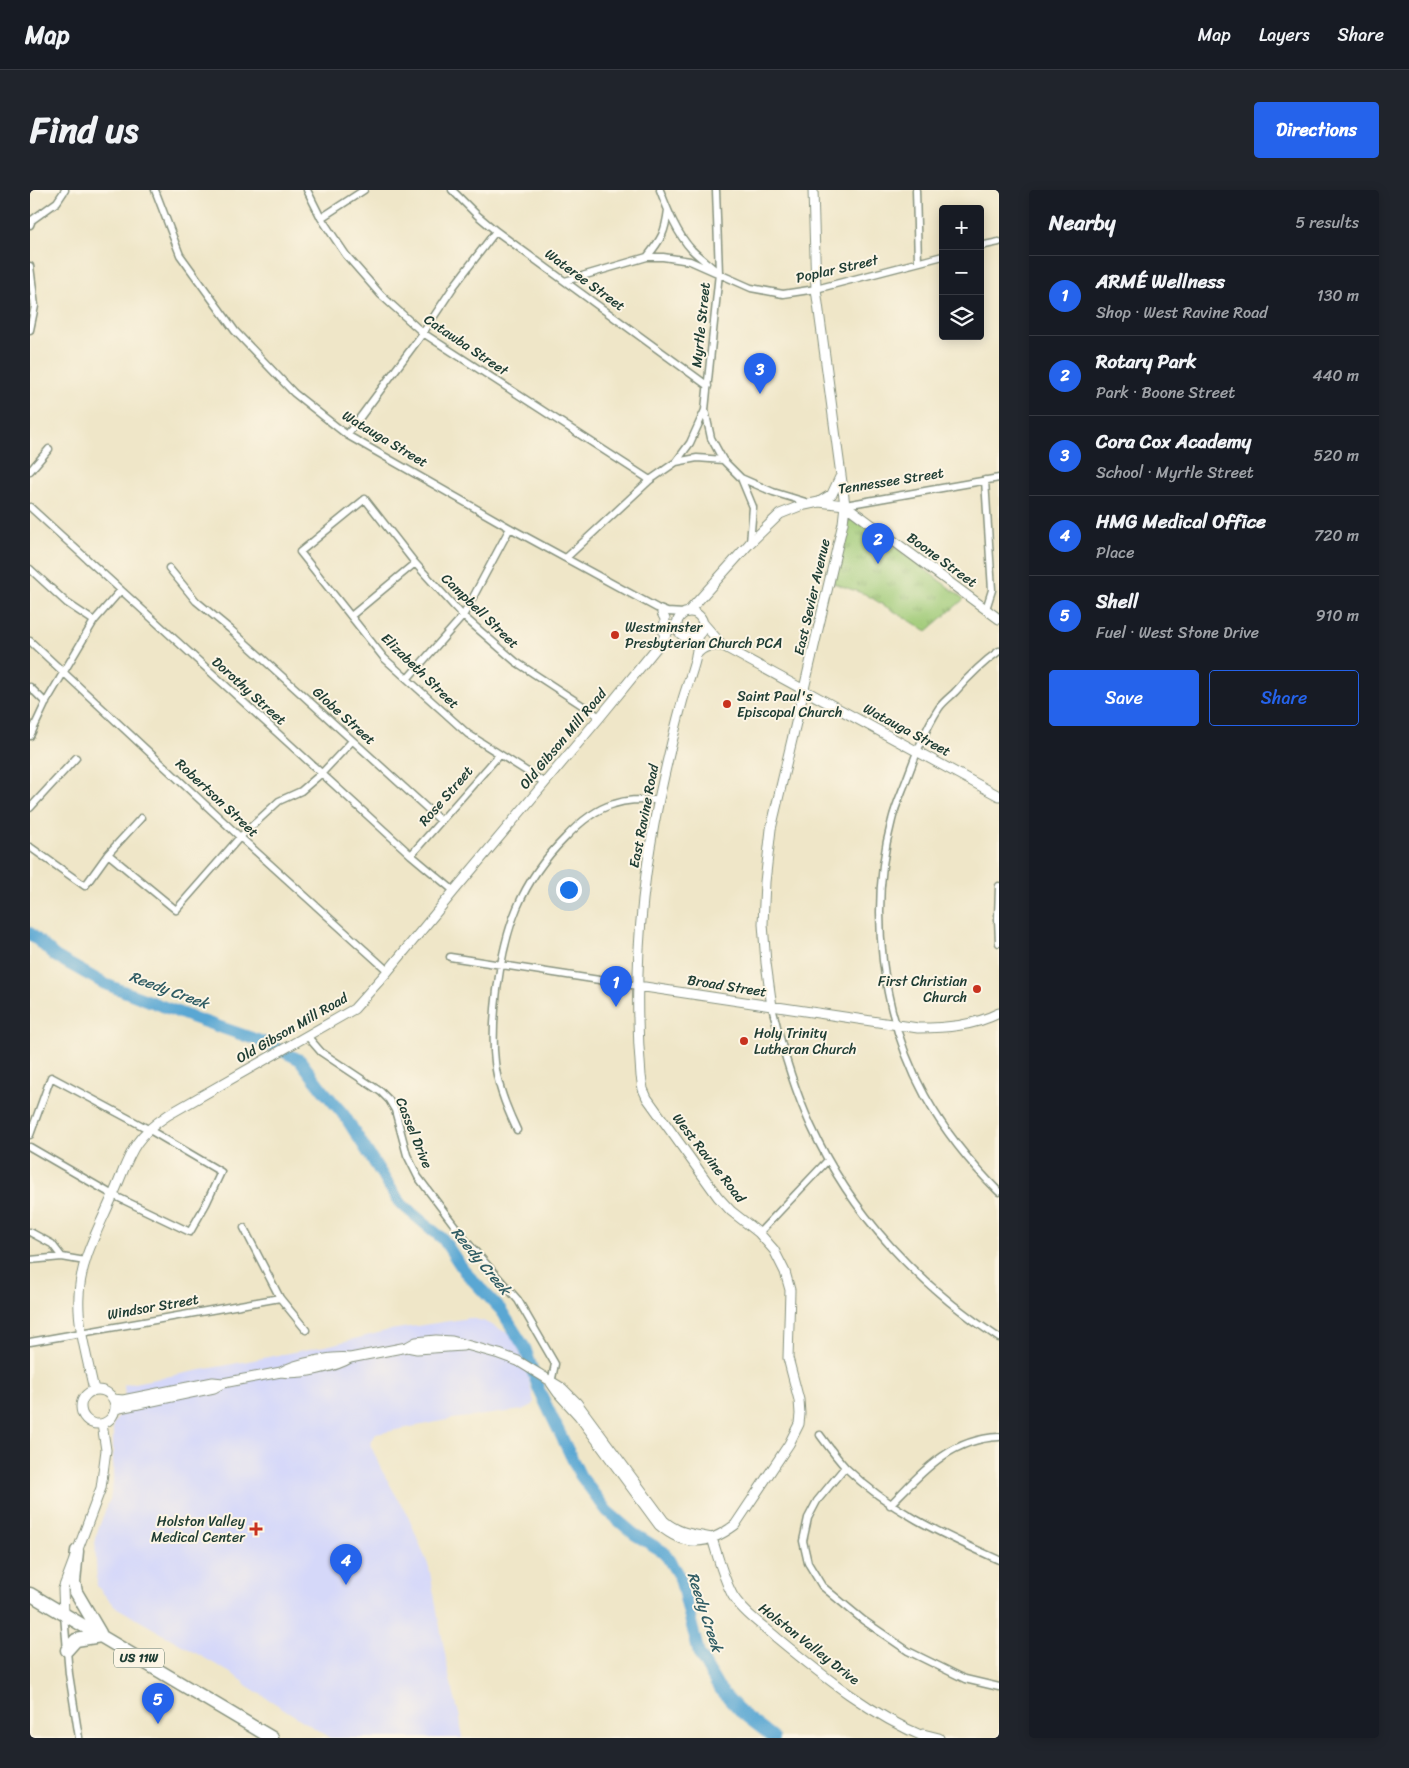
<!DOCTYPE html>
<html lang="en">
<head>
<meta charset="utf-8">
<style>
	:root { --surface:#171b24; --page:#20242c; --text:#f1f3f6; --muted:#9ea1a6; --line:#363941; --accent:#2563eb }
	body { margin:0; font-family:Sriracha,sans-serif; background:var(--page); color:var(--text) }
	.controls { position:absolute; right:15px; top:15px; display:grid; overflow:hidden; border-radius:5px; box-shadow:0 2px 12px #0003 }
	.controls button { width:45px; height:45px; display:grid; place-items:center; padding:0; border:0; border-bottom:1px solid var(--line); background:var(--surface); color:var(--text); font:25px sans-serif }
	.you { position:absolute; left:538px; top:699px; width:18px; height:18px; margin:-12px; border:4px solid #fff; border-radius:50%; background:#1a73e8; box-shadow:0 0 0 8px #1a73e833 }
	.badge { display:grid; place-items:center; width:32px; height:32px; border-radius:50%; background:var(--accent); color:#fff; font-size:16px; font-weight:700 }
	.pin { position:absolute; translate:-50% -41px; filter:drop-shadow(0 1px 2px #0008) }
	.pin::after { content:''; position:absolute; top:26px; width:18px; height:15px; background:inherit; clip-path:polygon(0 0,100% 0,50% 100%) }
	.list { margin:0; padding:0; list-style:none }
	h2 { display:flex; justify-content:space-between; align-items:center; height:65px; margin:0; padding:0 20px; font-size:21px }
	h2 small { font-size:16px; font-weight:400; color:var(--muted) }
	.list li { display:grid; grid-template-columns:32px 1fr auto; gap:15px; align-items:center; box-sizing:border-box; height:80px; padding:0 20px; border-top:1px solid var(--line) }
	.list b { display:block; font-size:19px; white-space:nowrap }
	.list p { margin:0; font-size:16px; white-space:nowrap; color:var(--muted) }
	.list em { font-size:16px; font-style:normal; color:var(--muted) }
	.actions { display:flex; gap:10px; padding:15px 20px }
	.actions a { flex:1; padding:11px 0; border:1px solid var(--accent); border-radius:5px; text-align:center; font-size:18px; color:var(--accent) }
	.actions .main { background:var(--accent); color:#fff }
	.icon { flex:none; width:28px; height:28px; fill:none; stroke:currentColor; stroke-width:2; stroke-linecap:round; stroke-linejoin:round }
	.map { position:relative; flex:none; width:969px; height:1548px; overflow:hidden; border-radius:5px }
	header { display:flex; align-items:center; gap:30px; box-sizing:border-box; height:70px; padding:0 25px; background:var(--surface); border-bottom:1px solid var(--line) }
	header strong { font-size:24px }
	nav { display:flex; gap:28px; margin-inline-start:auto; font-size:18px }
	.intro { display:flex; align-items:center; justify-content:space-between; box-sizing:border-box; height:120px; padding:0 30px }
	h1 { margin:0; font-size:35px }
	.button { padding:12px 22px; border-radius:5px; background:var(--accent); color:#fff; font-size:18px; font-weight:700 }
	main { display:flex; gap:30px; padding:0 30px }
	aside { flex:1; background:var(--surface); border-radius:5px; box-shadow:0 2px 12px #0003 }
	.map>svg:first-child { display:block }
	.built { fill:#d5d8f9 }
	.park { fill:url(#park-tufts); stroke:#5e8354 }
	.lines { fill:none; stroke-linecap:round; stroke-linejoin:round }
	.river { stroke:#5aa7d3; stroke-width:12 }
	.street-casing { stroke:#87927e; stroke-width:9 }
	.secondary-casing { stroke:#87927e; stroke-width:11 }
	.highway-casing { stroke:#87927e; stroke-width:15 }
	.street { stroke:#fff; stroke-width:6 }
	.secondary { stroke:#fff; stroke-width:9 }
	.highway { stroke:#fff; stroke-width:12 }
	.poi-dot { fill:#c8321e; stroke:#fcf5e5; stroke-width:2 }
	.labels { text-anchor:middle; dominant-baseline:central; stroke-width:4; stroke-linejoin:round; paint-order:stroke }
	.shield { fill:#fcf5e5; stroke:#617469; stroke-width:1 }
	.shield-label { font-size:12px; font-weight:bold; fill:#1f3d34 }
	.street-label { font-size:14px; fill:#1f3d34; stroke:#fcf5e5 }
	.poi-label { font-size:14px; fill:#1f3d34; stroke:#fcf5e5; text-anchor:start }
	.water-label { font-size:15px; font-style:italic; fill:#315d64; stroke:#fcf5e5 }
</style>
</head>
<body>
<header>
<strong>Map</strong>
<nav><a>Map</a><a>Layers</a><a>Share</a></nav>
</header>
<div class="intro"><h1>Find us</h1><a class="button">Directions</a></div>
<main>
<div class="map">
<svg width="969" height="1548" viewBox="0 0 969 1548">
	<defs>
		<pattern id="park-tufts" width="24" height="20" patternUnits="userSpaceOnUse" patternTransform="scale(1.25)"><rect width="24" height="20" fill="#9dc975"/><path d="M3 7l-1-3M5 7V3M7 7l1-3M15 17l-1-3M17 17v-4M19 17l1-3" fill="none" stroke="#7fa461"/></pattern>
	</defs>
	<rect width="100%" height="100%" fill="#fcf5e5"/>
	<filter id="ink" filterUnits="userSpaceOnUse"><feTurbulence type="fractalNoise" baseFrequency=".02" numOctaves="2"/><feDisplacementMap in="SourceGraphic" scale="10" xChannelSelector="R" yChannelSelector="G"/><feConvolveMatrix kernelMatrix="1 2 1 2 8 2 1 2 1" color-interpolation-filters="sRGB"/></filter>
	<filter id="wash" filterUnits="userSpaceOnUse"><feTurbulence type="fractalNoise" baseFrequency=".0096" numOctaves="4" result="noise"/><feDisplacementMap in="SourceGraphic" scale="20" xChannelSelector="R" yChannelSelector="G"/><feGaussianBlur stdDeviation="1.12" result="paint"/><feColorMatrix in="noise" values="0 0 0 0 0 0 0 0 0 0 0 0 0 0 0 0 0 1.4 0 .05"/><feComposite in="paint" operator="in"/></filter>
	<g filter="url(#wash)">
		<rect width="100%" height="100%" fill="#efe6c8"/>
		<!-- built -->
		<path class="built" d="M440 1128 453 1131 480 1144 487 1154 498 1186 504 1212 503 1215 493 1220 422 1229 346 1244 341 1251V1256L351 1279 380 1330 399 1377 419 1486 430 1528 432 1548H300L216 1495 213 1491 204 1485 84 1416 67 1396 65 1348 78 1313 80 1310 83 1292V1235L90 1224 96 1221 94 1195 300 1155 360 1140Z"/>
		<!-- park -->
		<path class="park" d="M827 328 934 409 897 441 835 404 803 393 818 330Z"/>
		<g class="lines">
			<!-- river -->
			<path class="river" d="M0 743 25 766 75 794 158 826 236 853 270 870 292 899 314 925 370 1013 413 1049 434 1081 471 1120 495 1158 509 1200 550 1285 577 1321 604 1344 634 1362 650 1388 669 1464 688 1497 714 1525 744 1548"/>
		</g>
	</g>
	<g filter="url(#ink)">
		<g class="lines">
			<!-- street casing -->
			<g class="street-casing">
				<path id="street" d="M125 0 150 65 205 141 264 203 317 245 480 338 627 418 637 422 654 423
					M277 0 291 28 316 65 351 105 393 143 620 290
					M422 0 447 25 466 41 678 196
					M630 0C638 21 647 44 662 60 669 67 677 73 684 79
					M686 0 689 83 675 220 681 248 693 270
					M886 0 888 72
					M291 28 334 0
					M0 35 2 30 27 12 35 0
					M950 56 969 52
					M617 67C632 48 635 43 638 20
					M0 76 5 116 0 140
					M535 91 617 67H633L660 71 721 98 753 104 786 99 913 66
					M317 245 393 143 424 96 466 41
					M646 272 660 253 675 220
					M0 281 19 259
					M711 288 723 317 720 353
					M955 290 962 400 956 419
					M815 315 969 288
					M0 317 381 665 424 701
					M536 368 620 290 646 272 667 268 693 270 711 288 743 302 779 313
					M139 378 166 411 200 439 411 631
					M0 379 37 413 64 431
					M321 426 385 373
					M0 451 210 647 358 781
					M969 461C952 473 939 486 925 502 920 507 913 512 909 518 895 539 885 567 876 591 871 604 865 617 862 630 838 718 851 826 895 906 915 942 940 973 969 1002
					M378 488 433 426 480 338
					M0 497 16 513
					M0 546 16 512 64 431 91 400
					M515 593 438 544 354 468 270 362 335 309 385 373 433 426 486 472 570 527
					M0 618 46 568
					M0 657 55 696 78 664 111 628
					M78 664 146 720 210 647 249 611 271 601 292 583 322 551
					M381 665 469 565
					M969 696 968 728 969 753
					M420 767 608 796
					M742 817C752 858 763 897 781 936 821 1024 889 1096 969 1148
					M278 847 291 862 351 902 359 910 365 920 377 965 388 987 437 1052 488 1110 525 1174 521 1193
					M487 940C477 919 467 895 465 872 462 847 464 824 467 800 475 738 490 693 535 648 548 634 566 619 584 614 599 609 613 610 629 610
					M0 945 21 887 118 939 191 982 176 1014 160 1042 83 1005 0 957
					M214 1038 250 1108 276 1140
					M0 1042 22 1054 32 1067
					M729 1043 798 970
					M0 1070 32 1067 55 1071
					M0 1152 250 1108
					M790 1245C798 1256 807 1268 816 1278 860 1321 914 1345 969 1370
					M815 1277 787 1311 778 1328 773 1351 778 1373 792 1396 833 1430 878 1461 935 1489 969 1497
					M860 1315C892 1282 920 1249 969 1247
					M34 1425 39 1484 49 1548"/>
			</g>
			<!-- secondary casing -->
			<g class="secondary-casing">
				<path id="secondary" d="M789 312 802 304 810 287
					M647 435a13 13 0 1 1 26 0a13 13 0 1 1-26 0Z
					M658 422 720 353 750 324 770 316 789 312 815 315 969 429
					M632 423 635 429 634 444
					M673 433 693 456 969 606
					M666 465C674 455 681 455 693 456
					M608 796 888 838C916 838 943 836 969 823
					M742 817 736 773 733 734 735 692 741 639 813 333 815 315 786 99 783 0
					M377 1157 387 1159 433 1156
					M251 1182C268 1185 306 1177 320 1168
					M521 1193 528 1203 549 1226 629 1335C656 1358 678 1355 705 1335L759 1254 769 1234 770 1224 769 1210 758 1168 760 1100 755 1082 744 1060 729 1043 701 1021 688 1007 617 908 613 899 611 886C603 794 610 699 629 609 636 576 644 542 653 509 658 491 670 465 667 447
					M51 1217a17 17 0 1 1 34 0a17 17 0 1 1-34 0Z
					M64 1200C58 1171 47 1135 49 1106 50 1070 69 1038 83 1005 91 988 96 969 107 953 115 941 126 933 138 925L324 819 358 781 424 701 570 527 632 451 641 437 647 434
					M83 1209 93 1210 183 1192 193 1193 251 1182C266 1173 303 1166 320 1168L377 1157 386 1152 406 1150 422 1151 469 1164 488 1171 532 1198 547 1213 634 1331C649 1344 663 1344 682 1348
					M85 1219 184 1198 193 1193
					M682 1348C688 1367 693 1388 703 1406 714 1423 732 1435 747 1448 793 1486 841 1525 897 1548
					M34 1424 33 1399 71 1298 76 1260 72 1234
					M893 1544 909 1548"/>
			</g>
			<!-- highway casing -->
			<g class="highway-casing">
				<path id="highway" d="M47 1361 44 1392 46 1402 70 1443
					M0 1404 242 1548
					M37 1460 46 1450 71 1446"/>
			</g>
			<!-- street -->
			<use href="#street" class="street"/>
			<!-- secondary -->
			<use href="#secondary" class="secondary"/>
			<!-- highway -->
			<use href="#highway" class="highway"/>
		</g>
	</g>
	<!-- markers -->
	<g class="poi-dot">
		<circle cx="585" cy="445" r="5"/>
		<circle cx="697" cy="514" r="5"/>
		<circle cx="947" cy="799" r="5"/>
		<circle cx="714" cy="851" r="5"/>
		<path d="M223.5 1331.5h5v5h5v5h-5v5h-5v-5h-5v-5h5z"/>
	</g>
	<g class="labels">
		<!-- shield labels -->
		<rect class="shield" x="84" y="1458.5" width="50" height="19" rx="4"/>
		<g class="shield-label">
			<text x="109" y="1468">US 11W</text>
		</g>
		<!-- street labels -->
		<g class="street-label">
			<text transform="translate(807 79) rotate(-13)">Poplar Street</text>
			<text transform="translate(555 90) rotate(36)">Wateree Street</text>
			<text transform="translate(671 135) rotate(-84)">Myrtle Street</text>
			<text transform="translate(436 155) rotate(34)">Catawba Street</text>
			<text transform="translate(355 249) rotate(31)">Watauga Street</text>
			<text transform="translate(861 291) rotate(-9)">Tennessee Street</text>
			<text transform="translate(912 370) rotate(36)">Boone Street</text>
			<text transform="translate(782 407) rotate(-77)">East Sevier Avenue</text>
			<text transform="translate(450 421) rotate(44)">Campbell Street</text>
			<text transform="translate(390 481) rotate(44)">Elizabeth Street</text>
			<text transform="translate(219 501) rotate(42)">Dorothy Street</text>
			<text transform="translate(314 526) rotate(42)">Globe Street</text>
			<text transform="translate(877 540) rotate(28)">Watauga Street</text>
			<text transform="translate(533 549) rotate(-50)">Old Gibson Mill Road</text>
			<text transform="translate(416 606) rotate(-49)">Rose Street</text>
			<text transform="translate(187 608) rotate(43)">Robertson Street</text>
			<text transform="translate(614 626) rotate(-79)">East Ravine Road</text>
			<text transform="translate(697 796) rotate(9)">Broad Street</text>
			<text transform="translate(262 838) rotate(-30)">Old Gibson Mill Road</text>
			<text transform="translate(384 943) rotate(68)">Cassel Drive</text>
			<text transform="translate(679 968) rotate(52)">West Ravine Road</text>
			<text transform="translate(123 1117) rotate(-10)">Windsor Street</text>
			<text transform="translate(779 1454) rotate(38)">Holston Valley Drive</text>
		</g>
		<!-- poi labels -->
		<g class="poi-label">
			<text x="595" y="437">Westminster<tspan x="595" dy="16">Presbyterian Church PCA</tspan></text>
			<text x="707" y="506">Saint Paul's<tspan x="707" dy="16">Episcopal Church</tspan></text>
			<text x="937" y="791" text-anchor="end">First Christian<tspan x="937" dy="16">Church</tspan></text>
			<text x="724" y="843">Holy Trinity<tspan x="724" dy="16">Lutheran Church</tspan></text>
			<text x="215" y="1331" text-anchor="end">Holston Valley<tspan x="215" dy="16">Medical Center</tspan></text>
		</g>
		<!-- water labels -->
		<g class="water-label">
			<text transform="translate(139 800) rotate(20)">Reedy Creek</text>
			<text transform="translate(451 1071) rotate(50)">Reedy Creek</text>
			<text transform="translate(675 1422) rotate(72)">Reedy Creek</text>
		</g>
	</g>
</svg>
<div class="controls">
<button>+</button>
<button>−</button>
<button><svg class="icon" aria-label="layers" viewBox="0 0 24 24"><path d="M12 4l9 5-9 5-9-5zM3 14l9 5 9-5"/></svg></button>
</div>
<div class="you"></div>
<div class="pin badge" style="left:586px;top:817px">1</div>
<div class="pin badge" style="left:848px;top:374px">2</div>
<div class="pin badge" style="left:730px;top:204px">3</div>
<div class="pin badge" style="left:316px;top:1395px">4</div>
<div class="pin badge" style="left:128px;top:1534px">5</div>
</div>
<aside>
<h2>Nearby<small>5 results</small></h2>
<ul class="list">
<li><span class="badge">1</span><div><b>ARMÉ Wellness</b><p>Shop · West Ravine Road</p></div><em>130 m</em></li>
<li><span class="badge">2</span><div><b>Rotary Park</b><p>Park · Boone Street</p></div><em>440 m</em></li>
<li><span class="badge">3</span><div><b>Cora Cox Academy</b><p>School · Myrtle Street</p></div><em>520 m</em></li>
<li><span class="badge">4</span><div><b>HMG Medical Office</b><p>Place</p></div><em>720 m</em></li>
<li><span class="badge">5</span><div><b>Shell</b><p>Fuel · West Stone Drive</p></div><em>910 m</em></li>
</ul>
<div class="actions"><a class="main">Save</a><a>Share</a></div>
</aside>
</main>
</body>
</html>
